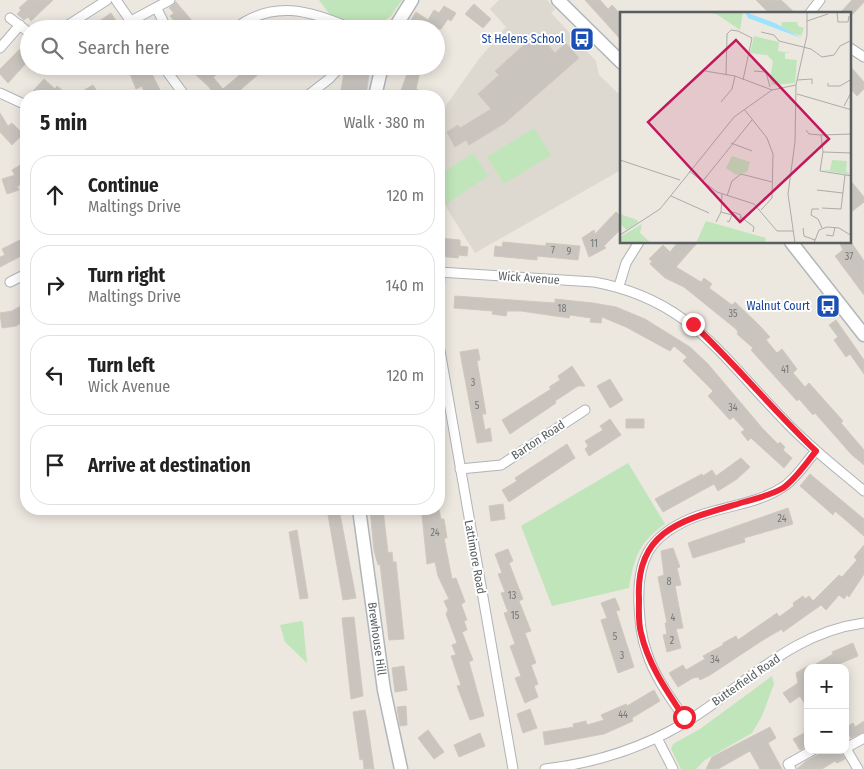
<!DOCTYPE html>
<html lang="en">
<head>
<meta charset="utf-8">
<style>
	:root { --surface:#fff; --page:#f6f6f6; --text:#222; --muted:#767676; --line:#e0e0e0 }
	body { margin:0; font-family:"Fira Sans Condensed",sans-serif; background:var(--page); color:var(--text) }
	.controls { position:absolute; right:15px; bottom:15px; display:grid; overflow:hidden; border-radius:10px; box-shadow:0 2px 12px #0003 }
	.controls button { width:45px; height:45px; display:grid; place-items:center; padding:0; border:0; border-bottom:1px solid var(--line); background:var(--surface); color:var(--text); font:25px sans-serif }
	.stop { position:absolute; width:15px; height:15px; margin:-11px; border:4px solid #ef2233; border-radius:50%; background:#fff }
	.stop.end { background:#ef2233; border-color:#fff; box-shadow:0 1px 5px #0008 }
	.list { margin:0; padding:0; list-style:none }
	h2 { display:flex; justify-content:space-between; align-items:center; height:65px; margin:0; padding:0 20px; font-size:21px }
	h2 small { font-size:16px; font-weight:400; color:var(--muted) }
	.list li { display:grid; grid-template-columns:32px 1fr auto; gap:15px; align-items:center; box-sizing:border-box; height:80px; margin:0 10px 10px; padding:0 10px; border:1px solid var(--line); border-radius:20px }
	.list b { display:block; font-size:19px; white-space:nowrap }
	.list p { margin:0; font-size:16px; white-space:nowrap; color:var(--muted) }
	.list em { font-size:16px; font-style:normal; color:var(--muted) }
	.icon { flex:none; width:28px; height:28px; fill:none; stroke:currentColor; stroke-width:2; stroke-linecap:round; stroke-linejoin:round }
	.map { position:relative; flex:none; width:864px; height:769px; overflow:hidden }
	.search { position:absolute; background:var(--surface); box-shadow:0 2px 12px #0003; left:20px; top:20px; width:425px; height:55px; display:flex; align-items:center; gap:12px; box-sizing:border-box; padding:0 18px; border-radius:28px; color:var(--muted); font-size:19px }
	.panel { position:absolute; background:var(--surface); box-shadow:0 2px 12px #0003; left:20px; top:90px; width:425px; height:425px; border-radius:20px }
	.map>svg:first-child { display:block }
	.education { fill:#ded9d0 }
	.green { fill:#c1e5ba }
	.building { fill:#c9c4be; stroke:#d1c8bd }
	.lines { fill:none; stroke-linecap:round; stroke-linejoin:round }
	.street-casing { stroke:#b0b4b8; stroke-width:11 }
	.secondary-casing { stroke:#b1b6bb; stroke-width:15 }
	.street { stroke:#fff; stroke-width:9 }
	.secondary { stroke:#fff; stroke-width:12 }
	.route { stroke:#ef2233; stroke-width:6 }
	.labels { text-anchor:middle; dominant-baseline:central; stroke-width:4; stroke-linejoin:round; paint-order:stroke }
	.number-label { font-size:10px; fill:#747878 }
	.transit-label { font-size:12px; fill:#164399; stroke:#fff; text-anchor:end }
	.street-label { font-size:12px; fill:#585e61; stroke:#fff }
	.inset-road { fill:none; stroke:#adaca9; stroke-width:1 }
	.view { fill:#c2185b; fill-opacity:0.15; stroke:#c2185b; stroke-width:2.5 }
	.inset-edge { fill:none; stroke:#585e61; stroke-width:2.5 }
</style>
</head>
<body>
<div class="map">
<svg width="864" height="769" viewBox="0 0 864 769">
	<rect width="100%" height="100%" fill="#ece7df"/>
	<!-- education -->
	<path class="education" d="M499 0H547L555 9 551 13 596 61 599 75 621 96V170L475 253 439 196V115L479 59 506 27 490 9Z"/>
	<!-- green -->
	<path class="green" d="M319 0H402L391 16 377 26 368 27 330 15Z
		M534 128 551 155 504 184 487 157Z
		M473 153 488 176 445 205 439 196V175Z
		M628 463 665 524C639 542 634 558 629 588L552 606 521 526Z
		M301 621 303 622 307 663 285 642 280 625Z
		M772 676 774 684 762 716 752 733 705 760 696 769H681L671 749 673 744 700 729Z"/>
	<!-- building -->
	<path class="building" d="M28 0H53L31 21 28 17 24 20 17 14 21 10 19 8Z
		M585 0H600L608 9 612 5 622 16V41Z
		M756 0H781L796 14H770Z
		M852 0H864V2L853 14H839Z
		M176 2 199 29H187L184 25 180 28 170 16 174 13 169 8Z
		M474 4 491 19 483 28 465 14Z
		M444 6 456 13 451 21 448 19 441 29H414L408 25 416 12 428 20 434 10 439 13Z
		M111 13 121 29H89L98 22Z
		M537 33 555 53 566 43 579 58 505 123 469 145 466 140 455 147 447 132 458 125 460 128 491 109 478 94 499 75 495 71Z
		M29 40V60L8 83 0 74V69Z
		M127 66H144L146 71 150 70 163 96H146L142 86 136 89Z
		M196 66H209L216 75 213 77 223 89 250 66H268L239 91 243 96H213L214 95 209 87 195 74 200 71Z
		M351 66H370L366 96H340L344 73 350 74Z
		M410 66H421L416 89 432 96H399Z
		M850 66 864 82V89L857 96 850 88Z
		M44 79 55 89 57 86 69 96H39L33 91Z
		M93 85 100 96H74Z
		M0 113 8 126 12 123 23 134 12 145 0 132Z
		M22 164 26 170V180L17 187 19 190 7 194 2 179 15 175 12 170Z
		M850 180 864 197V202L850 213Z
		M616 212 622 217V228L604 246 606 248 589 257 582 238 594 230 595 234Z
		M26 237V267L21 256 0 267V257L5 255 2 249Z
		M439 238 460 240V246L468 247 467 256 459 255 458 258 439 256Z
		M503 242 546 246V243L580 246 578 260 537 256V260L494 256 495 246 502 247Z
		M678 242H698L676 267 701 282 704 278 712 284 709 288 732 305 735 302 760 326 770 337 766 340 777 353 782 349 797 369 793 373 805 387 809 383 843 421 841 423 864 450V465L851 454 815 413 813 415 799 399 797 401 751 350 753 348 737 334 738 332 736 329 684 287 665 278 650 264 652 261 649 259 663 245 670 252Z
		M839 242H851L864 261V295L835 256 843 250Z
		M455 296 555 303V299L593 303 616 307 645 319 690 347 708 364 763 429 778 444 780 442 785 447 783 450 792 458 784 468 751 438 748 441 741 432 745 430 733 417 730 420 708 396 713 391 683 361 687 357 674 346 670 351 626 327 602 317 601 323 590 322 591 318 570 315 569 318 521 311H507L506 316 492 314 493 311 454 308Z
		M26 303V320L16 326 2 328 0 313 12 311Z
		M836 320 864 360V374L850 354 846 357 834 340 838 337 829 325Z
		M478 349 480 360 477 361 486 414H482L485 430 490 428 492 441 477 443 460 352Z
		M572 366 585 386H578L555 401 556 403 510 434 502 420 551 389 549 387 560 380 558 376Z
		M610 379 623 400 610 408 597 386Z
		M610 419 621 435 589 456 585 449 588 446 585 441 603 430 600 426Z
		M626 419H644V428H626Z
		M567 444 575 458 509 502 502 490 517 481 515 478Z
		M741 458 750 467 737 479 718 491 714 484 663 512 655 499 702 474 703 476 712 470 716 476Z
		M810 474 864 519V536L835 511 833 515 800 486Z
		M503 504 505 519 491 521 489 506Z
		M788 508 793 524 744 538 745 542 693 558 688 543Z
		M327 509H339L356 598 343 600Z
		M370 509H383L388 553 392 552 393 562H396L404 639 389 640 380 564 378 565 374 550Z
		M425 509H439L441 519H444L447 538H444L452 579 456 578 465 602 461 604 467 620 464 621 467 630 462 632 473 660 469 662 484 716 470 720 457 686 461 685 451 656 456 655 452 645 457 643 446 614 448 610 444 601 449 599 438 576 435 562 427 564 422 515 426 514Z
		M297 530 308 598 300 599 289 532Z
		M864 545V574L849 597 847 595 844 599 839 595 826 610 821 605 783 632 782 629 763 640 710 675 700 680 698 677 693 678 678 687 669 673 683 665 686 670 705 659 703 656 723 645V643L736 636 738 640 777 613 779 617 794 606 793 603 803 596 805 599 809 596 813 601 839 575 842 577 857 560 854 557Z
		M673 548 680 567 677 568 681 585 675 586 683 628 676 629 681 648 667 652 663 635 667 634 665 623H667L658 577 664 575 661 551Z
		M508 549 513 561 509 563 523 599 519 601 531 631 525 633 536 663 531 665 538 684 534 686 538 697 525 703 515 678 521 676 510 646 515 644 504 613 508 612 501 593 505 592 498 574 502 573 495 554Z
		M615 598 620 610 616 611 634 667 618 673 601 620 607 618 601 603Z
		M354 617 363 696 351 699 342 618Z
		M853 643 858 656 830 668H809L833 654 832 652Z
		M404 666 407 690 395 692 392 668Z
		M808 666V709L800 696 790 703 783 693 798 683 796 673Z
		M654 690 660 701 632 718 633 721 604 734 545 745 543 732 574 727 573 724 586 721 587 725 604 720 601 715 626 704 627 706Z
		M406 706 407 725 400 726 397 707Z
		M530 709 537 728 523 733 517 714Z
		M365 710 367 720 374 769H364L363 759 360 760 353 712Z
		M864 721V732L851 738 845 728 853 723 855 727Z
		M770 727 776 738 768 743 782 769H760L750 751 718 769H706L712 757Z
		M428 730 444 752 434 759 418 738Z
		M808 731V746L800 750 793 739Z
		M480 733 485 746 459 757 454 745Z
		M827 750H840L845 759 837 763 835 761 822 769H797L806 761Z"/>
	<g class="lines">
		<!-- street casing -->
		<g class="street-casing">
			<path id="street" d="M116 0 136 29
				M157 9 167 29
				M810 13 820 0
				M10 18 27 31
				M131 21 170 0
				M62 29 107 0
				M234 29C272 0 308 9 353 29
				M0 48 20 25
				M850 48 864 57
				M163 66 185 96
				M0 93 26 105
				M307 96 329 79 341 66
				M439 272 594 282C689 299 722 357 784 420 808 446 837 468 864 491
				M10 282 26 274
				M619 286 626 263 639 242
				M439 304 440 272
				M439 345 513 769
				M460 469 501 465 585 410
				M687 722C672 700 655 678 647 653 641 637 640 622 639 605 637 561 648 537 690 519 720 506 756 505 783 487 796 479 806 462 816 451
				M657 738 673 769
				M845 747 858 769
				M846 748 864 738
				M545 769C595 763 643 748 686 722 747 685 789 633 864 623
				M791 769 788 764 813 750"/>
		</g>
		<!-- secondary casing -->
		<g class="secondary-casing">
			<g id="secondary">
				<path d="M558 0 622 63"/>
				<path d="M394 29 412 0"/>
				<path d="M375 96 382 66"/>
				<path d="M791 242 864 335"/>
				<path id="s1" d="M359 509 384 690 401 769"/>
			</g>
		</g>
		<!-- street -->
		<use href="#street" class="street"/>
		<!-- secondary -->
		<use href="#secondary" class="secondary"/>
	</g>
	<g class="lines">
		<!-- route -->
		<path class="route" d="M684 717C666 690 648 664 641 633 638 622 639 610 639 599 635 527 688 519 744 502 758 498 771 495 783 488 796 479 807 462 816 451 773 410 736 365 693 324"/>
	</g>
	<!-- icons -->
	<defs>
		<g id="bus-square" transform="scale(1.25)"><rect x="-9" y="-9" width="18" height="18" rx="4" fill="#1a4fb4" stroke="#fff"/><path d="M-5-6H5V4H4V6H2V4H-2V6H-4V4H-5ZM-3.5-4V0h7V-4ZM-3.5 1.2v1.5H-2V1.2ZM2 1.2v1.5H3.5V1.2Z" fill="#fff"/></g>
	</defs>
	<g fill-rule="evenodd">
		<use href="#bus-square" x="582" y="39"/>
		<use href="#bus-square" x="828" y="306"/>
	</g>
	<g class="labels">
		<!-- number labels -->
		<g class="number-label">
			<text x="594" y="244">11</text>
			<text x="553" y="251">7</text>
			<text x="569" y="252">9</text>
			<text x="849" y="257">37</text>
			<text x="562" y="309">18</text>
			<text x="733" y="314">35</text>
			<text x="785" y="370">41</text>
			<text x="473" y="383">3</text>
			<text x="477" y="406">5</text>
			<text x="733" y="408">34</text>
			<text x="782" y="519">24</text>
			<text x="435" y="533">24</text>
			<text x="669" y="582">8</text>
			<text x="512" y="596">13</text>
			<text x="515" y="616">15</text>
			<text x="673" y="618">4</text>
			<text x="615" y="637">5</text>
			<text x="672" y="641">2</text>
			<text x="622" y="656">3</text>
			<text x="715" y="660">34</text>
			<text x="623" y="715">44</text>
		</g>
		<!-- transit labels -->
		<g class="transit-label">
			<text x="564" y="39">St Helens School</text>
			<text x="810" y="306">Walnut Court</text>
		</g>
		<!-- street labels -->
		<g class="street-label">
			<text transform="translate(529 278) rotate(4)">Wick Avenue</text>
			<text transform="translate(538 440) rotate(-33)">Barton Road</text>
			<text transform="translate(475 557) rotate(80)">Lattimore Road</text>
			<text stroke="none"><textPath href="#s1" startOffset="131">Brewhouse Hill</textPath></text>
			<text transform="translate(746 680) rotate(-35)">Butterfield Road</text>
		</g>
	</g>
	<!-- overview -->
	<g transform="translate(620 12)">
		<rect width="231" height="231" fill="#ece7df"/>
		<path d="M89 0H123L120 18 98 3ZM162 10H177L178 14 184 16 181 24 161 17ZM134 24 159 30 158 39 171 41H165V47L177 48 175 71 152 73 150 68 153 49 147 43 130 41ZM112 144 130 150 127 160 116 163 106 156ZM212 148 227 149 226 159 231 163 202 158H210ZM0 202 17 208 18 211 7 218 0 212ZM86 209 146 226 145 230 170 231H76ZM22 212 20 221 31 231H0V225Z" fill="#c1e5ba"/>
		<path d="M125 0 155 11 181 26 128 6Z" fill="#9ce3ff"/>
		<path class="inset-road" d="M217 0 218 10H228L229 4M187 9 208 2M141 20 154 23 159 29 191 37 202 45 214 43M214 43 220 34 232 28M85 59 115 64 152 78M134 59 146 60 150 75M106 63 107 22 111 18 118 19 132 26 123 68M177 68 192 67V72M208 71V74H220L232 67M177 82 232 98M101 90 112 77 115 64M224 94 232 79M124 97 147 126 153 142 152 186 141 198M186 118 189 122 201 123 203 140M201 123 232 122M111 131 132 139M232 141 203 140 200 159 232 164M0 148 60 168M69 159 97 180 134 192 157 219H173M82 170 132 108M197 178 223 181M51 184 89 201M107 184 112 169 121 162 152 170M202 196 221 197 225 163M199 197H192L191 203 198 207 202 216M101 200 112 203 109 210 107 209M112 203 113 200 121 203 119 211M121 205 134 215 133 220M96 210 101 200 102 182M183 216 184 224 195 228M0 223 40 197 114 105 152 78 176 73M206 223 213 224 215 215M175 231 168 182 175 130 176 73 187 23V0M194 231 199 218 207 215 219 216 232 224"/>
		<path class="view" d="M116 28 209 127 120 210 28 110Z"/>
		<rect width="231" height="231" class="inset-edge"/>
	</g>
</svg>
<div class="controls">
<button>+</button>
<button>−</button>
</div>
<div class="stop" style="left:684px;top:717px"></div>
<div class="stop end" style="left:693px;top:324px"></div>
<div class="search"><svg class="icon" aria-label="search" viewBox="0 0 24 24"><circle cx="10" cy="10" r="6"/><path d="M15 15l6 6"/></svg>Search here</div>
<section class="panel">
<h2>5 min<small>Walk · 380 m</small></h2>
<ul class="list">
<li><svg class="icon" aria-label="ahead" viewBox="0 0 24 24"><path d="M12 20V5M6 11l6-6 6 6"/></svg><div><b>Continue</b><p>Maltings Drive</p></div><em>120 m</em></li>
<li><svg class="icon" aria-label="right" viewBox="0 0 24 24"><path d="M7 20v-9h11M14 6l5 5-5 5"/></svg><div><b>Turn right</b><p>Maltings Drive</p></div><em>140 m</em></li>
<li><svg class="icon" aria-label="left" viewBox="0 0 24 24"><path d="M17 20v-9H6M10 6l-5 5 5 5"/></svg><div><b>Turn left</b><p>Wick Avenue</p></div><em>120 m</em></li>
<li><svg class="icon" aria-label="arrive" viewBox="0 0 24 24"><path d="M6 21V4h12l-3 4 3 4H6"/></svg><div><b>Arrive at destination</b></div></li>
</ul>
</section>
</div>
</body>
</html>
